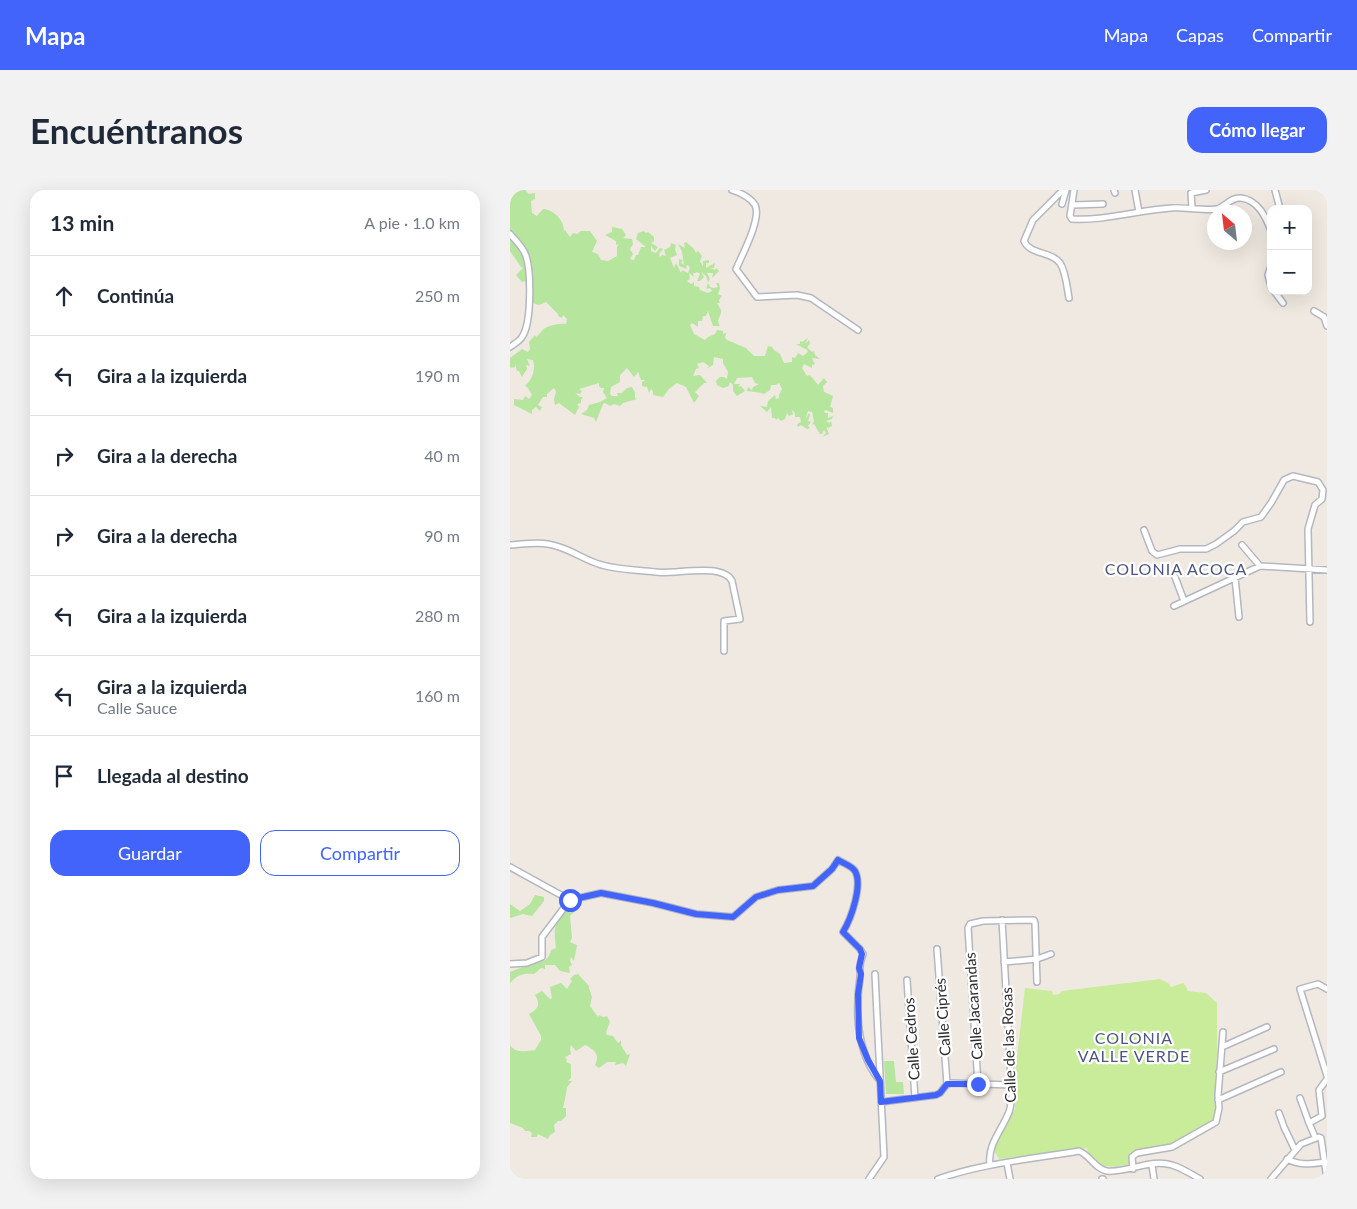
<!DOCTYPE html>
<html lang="es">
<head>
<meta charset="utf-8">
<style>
	:root { --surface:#fff; --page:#f2f2f3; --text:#1f2937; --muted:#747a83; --line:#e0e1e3; --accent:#4264fb }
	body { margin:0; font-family:Lato,sans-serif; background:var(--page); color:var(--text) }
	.controls { position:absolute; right:15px; top:15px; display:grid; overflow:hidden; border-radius:10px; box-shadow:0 5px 20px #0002 }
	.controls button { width:45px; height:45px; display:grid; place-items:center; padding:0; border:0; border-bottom:1px solid var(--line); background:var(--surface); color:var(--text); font:25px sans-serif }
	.compass { position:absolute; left:697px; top:15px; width:45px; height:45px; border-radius:50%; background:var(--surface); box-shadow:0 5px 20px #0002; rotate:332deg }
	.stop { position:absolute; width:15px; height:15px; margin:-11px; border:4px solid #4264fb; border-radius:50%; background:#fff }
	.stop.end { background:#4264fb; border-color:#fff; box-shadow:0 1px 5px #0008 }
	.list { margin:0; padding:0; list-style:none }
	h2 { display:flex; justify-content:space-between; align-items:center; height:65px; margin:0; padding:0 20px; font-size:21px }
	h2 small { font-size:16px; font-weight:400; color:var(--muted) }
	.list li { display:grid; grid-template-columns:32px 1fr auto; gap:15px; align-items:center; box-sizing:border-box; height:80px; padding:0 20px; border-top:1px solid var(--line) }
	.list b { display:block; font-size:19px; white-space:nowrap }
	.list p { margin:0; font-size:16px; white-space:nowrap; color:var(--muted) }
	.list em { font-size:16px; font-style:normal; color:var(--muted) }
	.actions { display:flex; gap:10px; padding:15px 20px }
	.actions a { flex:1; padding:11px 0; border:1px solid var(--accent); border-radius:15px; text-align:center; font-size:18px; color:var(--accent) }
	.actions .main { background:var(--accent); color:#fff }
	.icon { flex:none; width:28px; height:28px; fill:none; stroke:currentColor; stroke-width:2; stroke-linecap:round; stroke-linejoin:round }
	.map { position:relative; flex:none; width:817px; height:989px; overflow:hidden; border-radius:15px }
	header { display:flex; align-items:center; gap:30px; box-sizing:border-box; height:70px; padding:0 25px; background:var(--accent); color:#fff }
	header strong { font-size:24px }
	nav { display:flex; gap:28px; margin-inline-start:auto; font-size:18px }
	.intro { display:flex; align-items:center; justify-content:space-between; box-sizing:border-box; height:120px; padding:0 30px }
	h1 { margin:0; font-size:35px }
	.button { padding:12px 22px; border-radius:15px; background:var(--accent); color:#fff; font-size:18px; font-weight:700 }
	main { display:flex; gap:30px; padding:0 30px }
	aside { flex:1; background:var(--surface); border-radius:15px; box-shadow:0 5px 20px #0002 }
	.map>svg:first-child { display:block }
	.green { fill:#b6e59e }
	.pitch { fill:#c9ec9a }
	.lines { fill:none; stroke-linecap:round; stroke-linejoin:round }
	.minor-casing { stroke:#b4b7c1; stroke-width:8 }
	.minor { stroke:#fff; stroke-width:5 }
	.route { stroke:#4264fb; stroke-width:6 }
	.labels { text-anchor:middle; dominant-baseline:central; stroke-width:4.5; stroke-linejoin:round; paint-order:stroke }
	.street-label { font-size:15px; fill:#2e2e2e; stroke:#fff }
	.neighbourhood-label { font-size:16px; letter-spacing:1px; fill:#4d5680; stroke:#fff }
</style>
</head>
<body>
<header>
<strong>Mapa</strong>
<nav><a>Mapa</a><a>Capas</a><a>Compartir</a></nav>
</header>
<div class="intro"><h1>Encuéntranos</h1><a class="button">Cómo llegar</a></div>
<main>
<aside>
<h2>13 min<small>A pie · 1.0 km</small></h2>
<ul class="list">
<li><svg class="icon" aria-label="ahead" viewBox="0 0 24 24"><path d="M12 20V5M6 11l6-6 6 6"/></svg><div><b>Continúa</b></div><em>250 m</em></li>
<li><svg class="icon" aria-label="left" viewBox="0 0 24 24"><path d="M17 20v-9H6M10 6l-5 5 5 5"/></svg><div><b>Gira a la izquierda</b></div><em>190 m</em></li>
<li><svg class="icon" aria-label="right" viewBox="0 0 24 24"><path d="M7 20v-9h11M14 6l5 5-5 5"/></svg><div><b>Gira a la derecha</b></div><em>40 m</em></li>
<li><svg class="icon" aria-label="right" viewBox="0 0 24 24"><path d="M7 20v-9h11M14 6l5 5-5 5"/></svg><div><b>Gira a la derecha</b></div><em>90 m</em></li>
<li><svg class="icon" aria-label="left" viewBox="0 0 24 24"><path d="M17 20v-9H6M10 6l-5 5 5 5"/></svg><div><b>Gira a la izquierda</b></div><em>280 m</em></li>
<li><svg class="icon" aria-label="left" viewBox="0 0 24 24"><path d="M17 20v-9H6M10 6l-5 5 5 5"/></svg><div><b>Gira a la izquierda</b><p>Calle Sauce</p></div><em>160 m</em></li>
<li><svg class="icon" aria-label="arrive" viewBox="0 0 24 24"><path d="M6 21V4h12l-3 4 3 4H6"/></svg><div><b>Llegada al destino</b></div></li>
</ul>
<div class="actions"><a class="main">Guardar</a><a>Compartir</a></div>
</aside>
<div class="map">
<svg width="817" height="989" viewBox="0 0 817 989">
	<rect width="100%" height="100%" fill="#efe9e1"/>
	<!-- green -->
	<path class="green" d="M0 0H15L19 4 25 3V9L21 11 22 23 27 26 33 19C44 20 54 30 54 41L55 40 60 47 63 43 67 44 71 41H80L87 51 82 62 88 64 91 70 98 71 107 66V57L109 54 106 55V51L95 45 102 42V37L112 39 116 45 113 48 122 49 123 54 120 59 123 64 120 69 124 70 126 65H128L131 57H136L126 49 128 43 134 41 136 43 138 42 144 47V51L141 53 148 57 145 61 141 56V61L146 63 150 58 153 59 149 64 150 67 152 65 156 66 154 60 160 57 161 53 166 55 165 60 167 65 160 68 164 78 166 73 171 83 172 80 178 83 180 78 178 75 176 76 177 79 169 76V69L173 70 171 73 174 75 172 62 168 54 175 58 174 53 176 52 184 59 186 63 188 61 192 66 190 71 193 76V71L199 70V73H196V78L205 73 204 78H200L205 80 206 78 209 81 202 88 203 83H197L200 89 198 92 196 86 191 82 194 87 190 91H187L190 84 187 82 183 84 184 87 179 83 180 89 177 91 181 94 184 92V96L189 97 190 100 198 103 202 101 200 98 196 99 198 93 200 97 204 98 208 97 206 93H209L210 98 208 104 212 106 209 110 210 113H207L211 120C212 127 205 129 210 136H203L198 121 196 126H193L192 131H188V137L182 133 180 135 184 144 195 150 198 147 205 144 207 140 213 141V144L216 143 215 148 217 150 236 158 244 166H255L258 156 262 157 264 160 270 164 274 173 282 172V167L285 168 288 163 293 166 298 162 296 159H295L286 154H290V151L292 152 298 148 295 154 299 150 300 154 297 157 302 162 304 161 305 165 310 169 302 168 305 174 302 175V178L294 174 292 178 297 186 300 185 308 195 314 188 317 192 313 196 314 202 323 206 320 217 323 218V223L316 220 314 221 315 223H318V228L323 226 322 229 316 231 319 233 321 231 322 236 318 238 316 236 319 244 312 247 316 243 314 240 312 244H310L304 234 302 235 304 231 302 222 298 221 295 230 299 223 300 225 298 231 301 232 298 236 300 238 297 239 291 235 288 237 287 234 291 232 290 227H285V223L282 220 283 224 279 226 277 223 275 229 271 231 268 228 266 230 265 228H262L261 217 257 222 250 216 257 217 258 211 265 205 266 209 269 208V205L272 199 269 193 266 195H261L260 200 254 204C249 202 243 202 237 201L238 197 242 200 243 197 249 194 245 193 242 187 227 188 224 194H230L228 197 231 196 235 201 227 206 223 201V195L220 192 219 196 213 198 207 195 206 191 210 187H214L217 189 218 182 213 173V169L204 167 203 175 196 179 199 176 193 172 187 174 189 178 186 179 183 186 190 185 197 193H194L185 202 189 206 184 213 176 197 167 193 159 199 153 207 143 205V201L141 199 139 203 137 197 132 196V192L135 190H131L128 182 124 187 117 178 110 185V192L101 197 100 204 102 206H108L107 203H112L117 198 122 197 125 203V208L127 209 113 213 110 216 104 214 100 216 95 213 93 214 86 232 84 228 71 224 77 220 79 215 90 212 97 208 93 202 94 198H91L89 196V193L69 199 72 201 70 204 65 203 70 207H73L71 210V213L67 214 69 217 65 225 49 213 45 215 44 209 46 202 44 198 37 204V207H33L28 215 32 217 30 221 26 217 22 220V224L4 215V209L13 210 15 206 19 209 22 205 18 198 15 196C22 190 26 180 23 170L17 169 20 176 16 175 17 179 12 187 9 181H7L5 174V177L1 178 0 177V168L12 159 18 162 20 159 19 152 25 145 26 147C30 144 31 141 35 138 41 135 50 133 56 134L57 129 53 125 52 128 48 126V124L36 112C31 115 27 116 22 112L21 103 17 101V96L15 91 12 92 6 85 13 78 11 77 0 61Z
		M25 705 34 707V711L22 726 13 724 0 728V714L10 721 20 714Z
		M65 714 66 720 60 726 62 748 60 752 67 755 64 771 61 767 60 771 62 775 59 777 60 783 50 781 45 775H35V779L31 778 24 784C13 783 7 785 0 793V782L13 777 16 774C29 772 38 774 41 760L46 758C45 749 43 738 48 730 52 725 54 723 56 716Z
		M64 785 68 784 79 796V798L82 807 80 816 88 827 89 825 93 827 97 826 100 832 96 842 97 845 103 846 108 853 111 850V855L117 865 120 864 116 876 113 873 105 875 106 872H97L89 878 85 875C90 864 85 860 75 855L66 861 61 855 60 859 61 864 55 867 57 870 56 872 61 874V888L58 891H62L57 897C57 899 54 915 53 918H56V926L51 931H48L44 935 45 942 40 945 38 949 28 944 27 947H21L22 943 19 941H15L13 938 0 933V855C6 864 16 861 25 860L31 850V846L19 824C28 819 31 815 25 805L32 801 40 809 42 808 40 797 51 793 57 799 62 791 60 789Z
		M374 871H384L386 892H393L394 904H376Z"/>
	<!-- pitch -->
	<path class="pitch" d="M650 789 658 793 661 797 673 793 677 798V801L696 803 707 813V863L705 897 707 920 705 932 662 955 634 959 621 964V974C604 978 581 980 577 958L489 969 484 961 490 945 505 919 506 876 515 798 542 801 543 805 549 804 552 801Z"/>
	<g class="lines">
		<!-- minor casing -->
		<g class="minor-casing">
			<path id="minor" d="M222 0C231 3 240 7 245 15 252 28 232 65 226 79L247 107 287 105 301 108 348 140
				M553 0 523 30 514 51C520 65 541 61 550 73 556 82 557 98 559 108
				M564 0 560 26 562 29C595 31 629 20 661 18 672 17 699 21 707 19 716 16 721 7 731 8 748 10 756 27 761 41
				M604 0 605 3
				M625 0 629 22
				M765 0 770 19
				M552 14 556 0
				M563 15 593 14
				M682 18 681 3 696 0
				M0 44C6 51 13 57 16 66 21 81 22 133 12 147 10 151 4 154 0 157
				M761 76 758 85 761 97
				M764 101 773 113
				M804 121 814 127 817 136
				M634 340 642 361 647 365 670 359H696L706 354 724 341 733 332 751 327 761 313 774 290 783 286 808 292 813 300 812 309 805 315 798 339 800 432
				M0 355C15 354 32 351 46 356 62 360 76 371 92 375 109 380 128 380 145 382 165 385 212 372 222 391L230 429 214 431V461
				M732 355 750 376
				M665 387 674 411
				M725 388 729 427
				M664 416 750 376 817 380
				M0 677 60 710 91 703 143 713 186 724 223 727 246 707 268 700 303 696 322 679 328 670C333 673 342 676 345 681 353 695 341 729 333 742L350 759 353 764C352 768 350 772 350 776 349 780 351 783 350 787 345 823 346 862 370 891
				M427 759 437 894
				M494 772 527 769 541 764
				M0 774 17 773 32 767V747L60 710
				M397 790 405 908
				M817 799 808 794 790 799 817 886
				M712 857 757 837
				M709 882 764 859
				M468 894 458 738 460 734 473 731 524 730 525 733 527 792
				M790 908 799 933
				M708 910 771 882
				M371 912 426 905 430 903 437 894 441 893 502 895
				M769 923 774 937 785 960
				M805 947 799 933 812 926 809 900 817 889
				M777 969C791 976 800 974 815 972
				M497 973 500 989
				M480 975C477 955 492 940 499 922 501 917 501 911 502 906L492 730
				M642 975 644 989
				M623 979 622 967 627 963 662 957 706 932 709 918 708 905 713 842
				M359 989 374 967 365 784
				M428 989C473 973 523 969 569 961 580 965 585 979 597 981 618 983 641 968 662 975 672 978 681 984 690 989
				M592 989H593
				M761 989 791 954 809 947 811 948 817 989"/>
		</g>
		<!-- minor -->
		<use href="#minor" class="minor"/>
	</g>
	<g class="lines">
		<!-- route -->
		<path class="route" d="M60 710 91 703 143 713 186 724 223 727 246 707 268 700 303 696 322 679 328 670C333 673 342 676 345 681 353 695 341 729 333 742L350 759 352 764 349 778 351 784 348 804 349 848 358 870 370 891 371 912 426 905 430 903 437 894H468"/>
	</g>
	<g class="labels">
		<!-- street labels -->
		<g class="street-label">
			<text transform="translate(463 816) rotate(-94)">Calle Jacarandas</text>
			<text transform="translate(432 827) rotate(-94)">Calle Ciprés</text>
			<text transform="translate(401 849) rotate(-94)">Calle Cedros</text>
			<text transform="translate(498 855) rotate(-92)">Calle de las Rosas</text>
		</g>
		<!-- neighbourhood labels -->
		<g class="neighbourhood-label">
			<text x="666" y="378">COLONIA ACOCA</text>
			<text x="624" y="847">COLONIA<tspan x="624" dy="18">VALLE VERDE</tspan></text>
		</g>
	</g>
</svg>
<div class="controls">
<button>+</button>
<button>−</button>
</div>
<svg class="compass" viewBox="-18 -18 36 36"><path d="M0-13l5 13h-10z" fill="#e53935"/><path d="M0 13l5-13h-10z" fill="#747a83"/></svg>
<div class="stop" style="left:60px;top:710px"></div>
<div class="stop end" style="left:468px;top:894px"></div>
</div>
</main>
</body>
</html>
